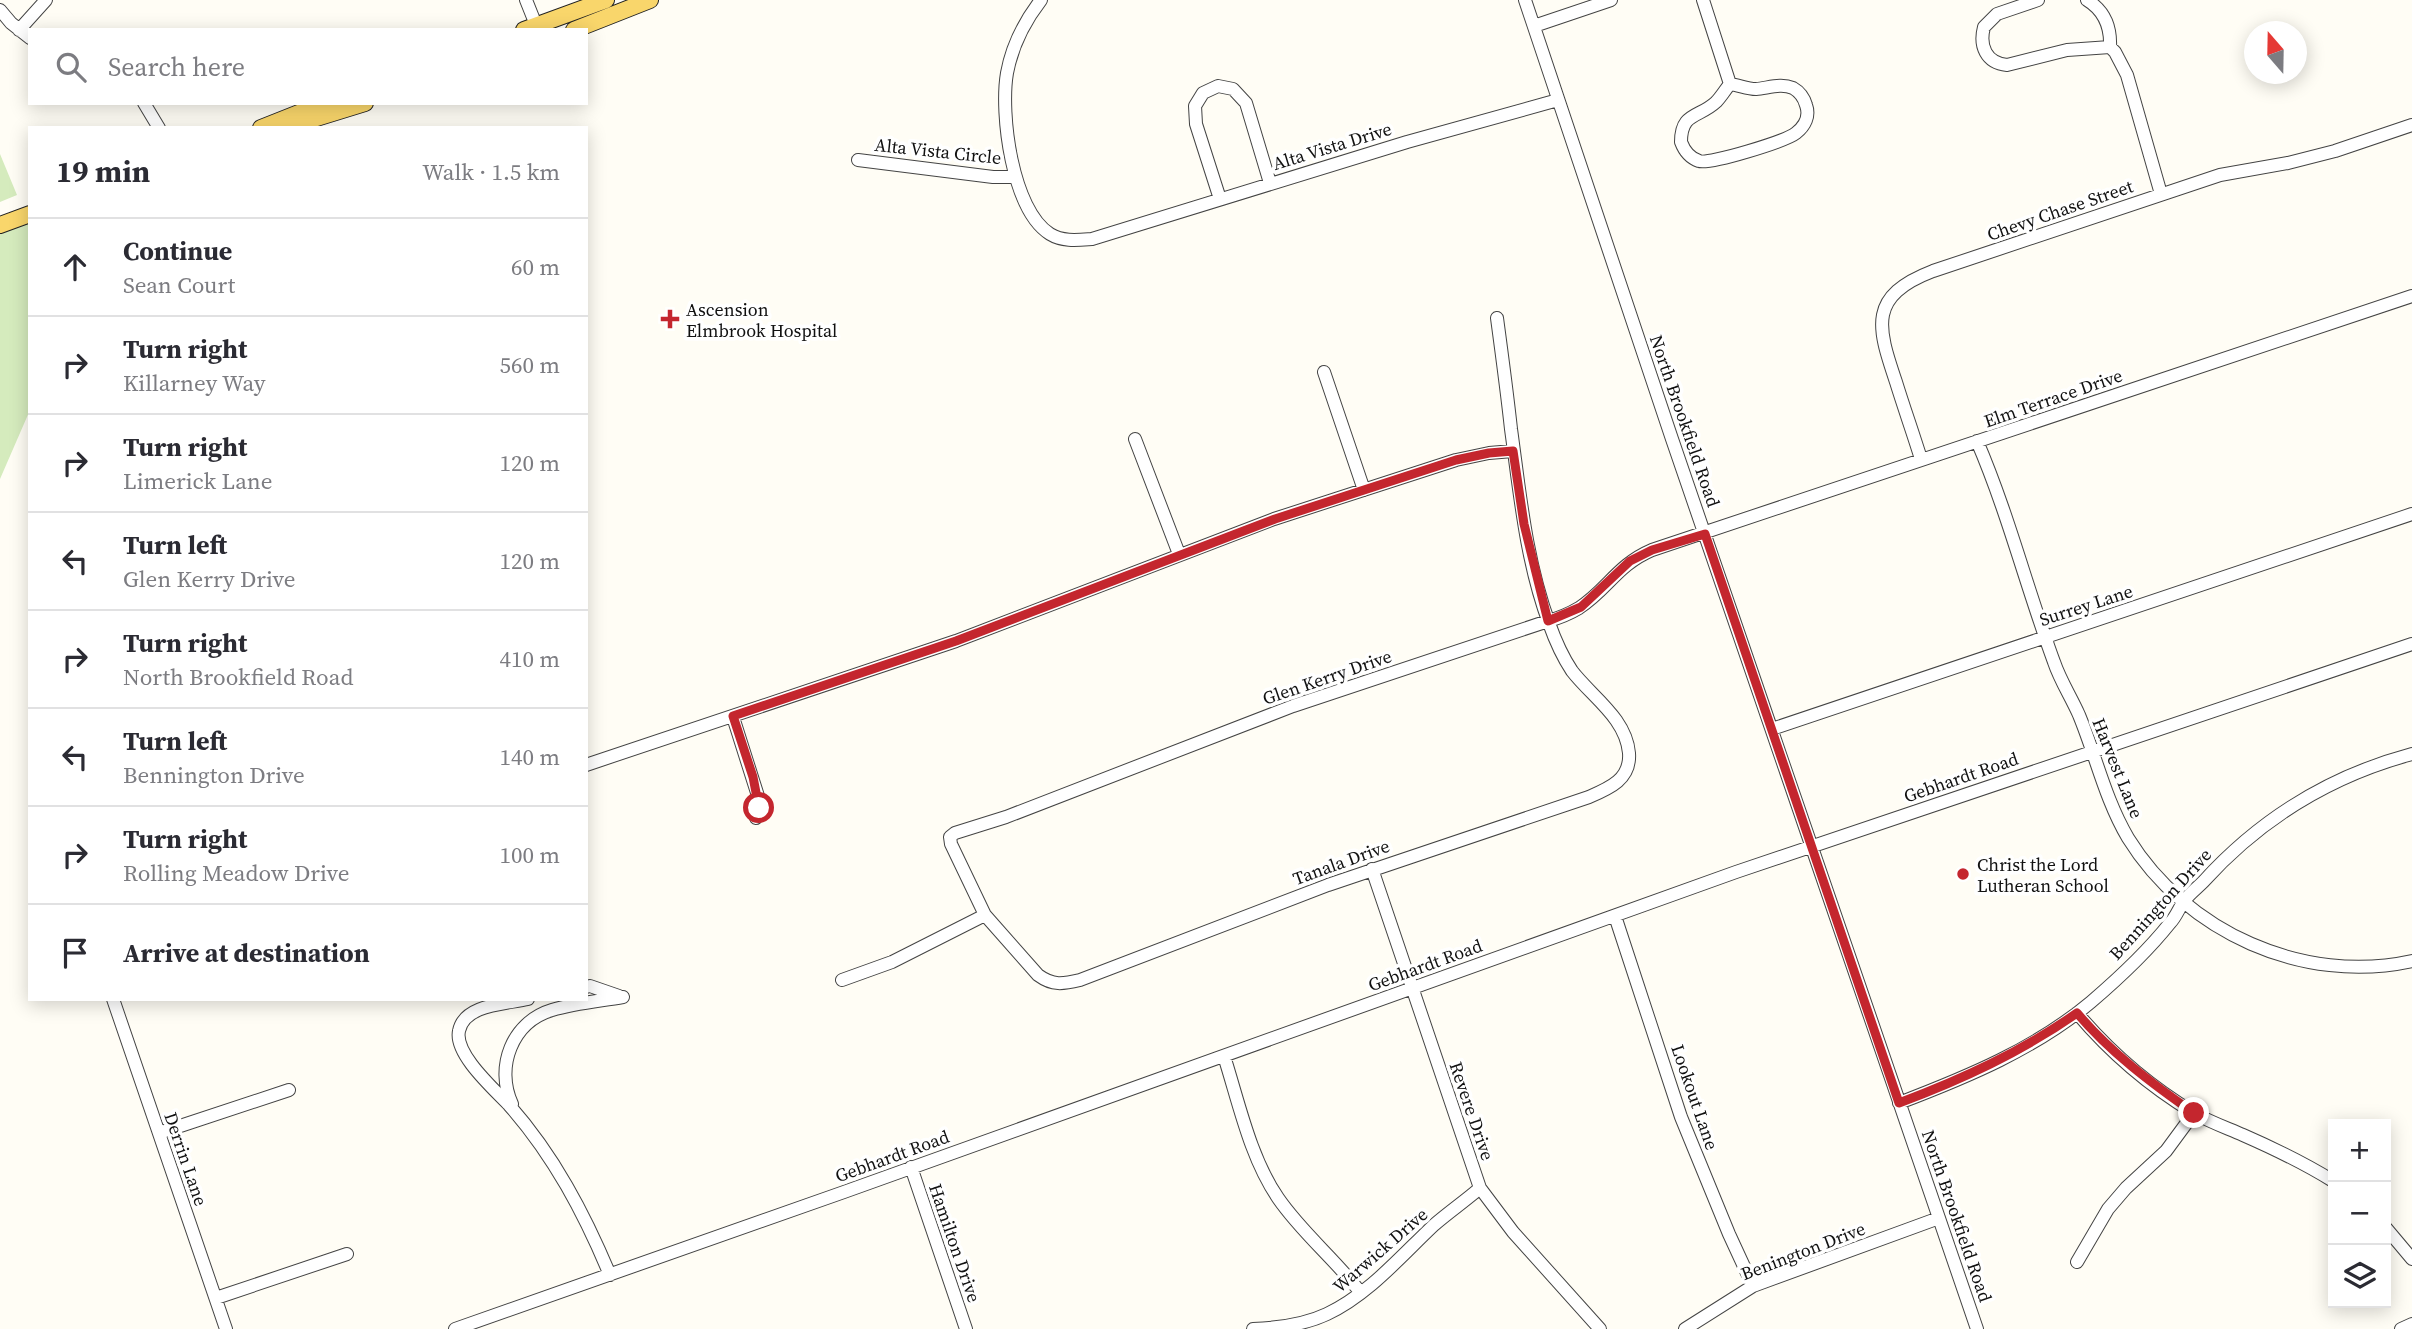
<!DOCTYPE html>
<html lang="en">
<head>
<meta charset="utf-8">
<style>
	:root { --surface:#fff; --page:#f7f7f7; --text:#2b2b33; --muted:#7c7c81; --line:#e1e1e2 }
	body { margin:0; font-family:"Source Serif 4",serif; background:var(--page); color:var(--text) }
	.controls { position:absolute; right:21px; bottom:21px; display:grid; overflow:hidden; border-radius:0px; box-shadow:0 4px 18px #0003 }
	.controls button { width:63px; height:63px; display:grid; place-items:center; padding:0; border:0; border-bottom:2px solid var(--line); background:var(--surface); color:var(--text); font:35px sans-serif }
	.compass { position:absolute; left:2244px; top:21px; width:63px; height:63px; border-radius:50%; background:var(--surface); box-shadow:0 4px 18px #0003; rotate:340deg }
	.stop { position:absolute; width:21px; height:21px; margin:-16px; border:5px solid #c4262e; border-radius:50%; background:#fff }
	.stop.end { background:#c4262e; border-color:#fff; box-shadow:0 2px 7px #0008 }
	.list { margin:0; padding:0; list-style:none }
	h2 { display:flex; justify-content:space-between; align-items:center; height:91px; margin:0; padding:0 28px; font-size:30px }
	h2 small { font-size:23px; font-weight:400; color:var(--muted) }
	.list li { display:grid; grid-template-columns:46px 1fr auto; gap:21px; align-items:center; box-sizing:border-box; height:98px; padding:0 28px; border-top:2px solid var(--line) }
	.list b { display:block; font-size:26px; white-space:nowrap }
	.list p { margin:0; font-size:23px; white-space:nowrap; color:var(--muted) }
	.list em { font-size:23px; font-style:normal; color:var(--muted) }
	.icon { flex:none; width:38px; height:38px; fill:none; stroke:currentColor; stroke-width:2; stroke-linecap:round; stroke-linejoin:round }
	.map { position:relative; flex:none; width:2412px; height:1329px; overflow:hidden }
	.search { position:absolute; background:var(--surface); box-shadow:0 4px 18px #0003; left:28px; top:28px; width:560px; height:77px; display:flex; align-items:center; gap:18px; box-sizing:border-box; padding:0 24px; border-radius:0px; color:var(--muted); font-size:26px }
	.panel { position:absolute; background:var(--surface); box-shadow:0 4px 18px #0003; left:28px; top:126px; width:560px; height:875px; border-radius:0px }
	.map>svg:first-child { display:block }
	.green { fill:#d5ebbd }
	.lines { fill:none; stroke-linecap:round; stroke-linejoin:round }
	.minor-casing { stroke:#444; stroke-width:14 }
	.major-casing { stroke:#222; stroke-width:18 }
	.minor { stroke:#fff; stroke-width:12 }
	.major { stroke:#f9d66b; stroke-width:16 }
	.route { stroke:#c4262e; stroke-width:9 }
	.poi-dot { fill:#c4262e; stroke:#fff; stroke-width:2.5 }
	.labels { text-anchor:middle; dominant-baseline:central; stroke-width:7; stroke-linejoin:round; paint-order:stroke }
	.street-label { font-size:18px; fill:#111; stroke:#fff }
	.poi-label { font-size:18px; fill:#111; stroke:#fff; text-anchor:start }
</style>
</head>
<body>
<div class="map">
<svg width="2412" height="1329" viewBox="0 0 2412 1329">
	<rect width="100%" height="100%" fill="#fffdf5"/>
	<!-- green -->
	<path class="green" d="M0 154 17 195 0 202Z
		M30 209V410L0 479V220Z"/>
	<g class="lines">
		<!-- minor casing -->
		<g class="minor-casing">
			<path id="minor" d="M526 0 538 30
				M1041 0C1024 22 1012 46 1007 73 1000 114 1012 210 1050 234 1063 242 1078 240 1092 239L1407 142 1558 100
				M1525 0 1672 439 1977 1329
				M1703 0 1730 84
				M2038 0 1997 14 1984 27C1979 46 1986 63 2007 65L2067 50 2110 47C2111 27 2105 11 2087 0
				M0 10 11 23 30 38
				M1534 26 1611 0
				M19 30 46 0
				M2110 47 2115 52 2127 75 2161 194
				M1730 84C1739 85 1747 89 1756 89 1768 88 1781 83 1793 88 1800 92 1804 98 1806 105 1810 116 1805 126 1796 133 1786 141 1709 165 1699 161 1690 158 1684 150 1681 142 1681 112 1699 118 1716 102 1721 97 1725 90 1730 84Z
				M144 103 159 128
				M858 160 993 177H1016
				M1220 199 1196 124 1195 106 1203 93 1218 86 1233 89 1246 103 1270 183
				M1497 318C1502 355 1507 392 1511 429 1520 494 1526 561 1549 623 1555 640 1562 656 1572 671 1592 697 1626 718 1629 753 1631 779 1610 788 1589 797L1328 885 1080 980C1063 984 1053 986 1038 975L985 915 951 844 950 837 955 833 1006 817 1293 706 1548 621C1559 618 1569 614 1579 608 1608 589 1617 565 1652 550L2412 296
				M1324 372 1364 490
				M1135 439 1179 554
				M1977 441C2008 513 2027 589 2054 662 2060 680 2071 697 2079 715 2096 756 2105 799 2128 838 2186 932 2303 985 2412 961
				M1921 459C1913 433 1904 408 1896 382 1877 326 1868 296 1933 271L2220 175 2288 163 2335 151 2412 125
				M733 717 758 796 756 818
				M1772 729 2412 514
				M586 765 956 641 1274 519 1456 460 1489 453 1513 451
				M1372 869 1480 1188 1513 1232 1600 1329
				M1615 916 1681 1117 1729 1234 1753 1286
				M842 980 892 962 985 915
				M586 987 590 986 619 996
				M113 999 226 1329
				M528 999C507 1004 464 1004 459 1031 454 1054 494 1089 509 1105 554 1156 584 1213 610 1275
				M2077 1013C2109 1051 2151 1087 2194 1113 2210 1122 2227 1128 2243 1135 2275 1149 2304 1163 2333 1181
				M1224 1056C1239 1103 1250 1157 1278 1198 1302 1233 1335 1259 1360 1292
				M1899 1103C1967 1077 2035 1049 2091 1002 2119 978 2147 952 2170 923 2176 917 2179 908 2184 901 2189 894 2197 888 2203 882 2260 819 2330 776 2412 754
				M512 1104C495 1067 512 1022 552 1010 575 1003 600 1001 623 997
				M159 1133 289 1090
				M911 1167 966 1329
				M2386 1228 2412 1259
				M2077 1262 2108 1209 2126 1188 2166 1151 2194 1113
				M216 1298 347 1254
				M455 1329 844 1192 1736 872 2412 644
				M1253 1329C1278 1328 1304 1325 1327 1314 1368 1295 1401 1256 1434 1225 1449 1212 1465 1201 1480 1188
				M1685 1329 1753 1286 1939 1218
				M2401 1329 2412 1324"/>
		</g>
		<!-- major casing -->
		<g class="major-casing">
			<path id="major" d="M524 30 606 0
				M574 30 650 0
				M261 128 324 103
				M284 128 365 103
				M0 225 30 214"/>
		</g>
		<!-- minor -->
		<use href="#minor" class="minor"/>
		<!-- major -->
		<use href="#major" class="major"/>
	</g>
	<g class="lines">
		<!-- route -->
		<path class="route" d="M759 808 753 777 733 716 956 641 1275 519 1456 460 1489 453 1513 451 1524 524 1548 621 1581 607 1630 561 1652 550 1705 534 1899 1103C1963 1079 2021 1052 2077 1013 2110 1052 2151 1083 2194 1113"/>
	</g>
	<!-- markers -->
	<g class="poi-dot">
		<path d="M666.5 308.5h7v7h7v7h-7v7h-7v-7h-7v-7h7z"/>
		<circle cx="1963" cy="874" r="7"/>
	</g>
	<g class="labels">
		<!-- street labels -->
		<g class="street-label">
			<text transform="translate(1332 146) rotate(-17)">Alta Vista Drive</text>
			<text transform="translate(938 151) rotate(6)">Alta Vista Circle</text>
			<text transform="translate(2060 210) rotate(-19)">Chevy Chase Street</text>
			<text transform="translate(2053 398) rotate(-19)">Elm Terrace Drive</text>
			<text transform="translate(1685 421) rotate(71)">North Brookfield Road</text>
			<text transform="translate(2086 605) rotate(-18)">Surrey Lane</text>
			<text transform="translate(1327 677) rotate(-19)">Glen Kerry Drive</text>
			<text transform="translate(2118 768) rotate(68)">Harvest Lane</text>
			<text transform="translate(1961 777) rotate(-19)">Gebhardt Road</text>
			<text transform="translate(1341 862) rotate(-20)">Tanala Drive</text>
			<text transform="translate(2160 904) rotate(-48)">Bennington Drive</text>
			<text transform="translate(1425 965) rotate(-20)">Gebhardt Road</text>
			<text transform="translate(1695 1097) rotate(71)">Lookout Lane</text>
			<text transform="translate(1472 1111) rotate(71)">Revere Drive</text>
			<text transform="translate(892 1156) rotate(-20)">Gebhardt Road</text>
			<text transform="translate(186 1159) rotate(71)">Derrin Lane</text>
			<text transform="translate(1957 1216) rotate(71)">North Brookfield Road</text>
			<text transform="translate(955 1243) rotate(71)">Hamilton Drive</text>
			<text transform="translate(1380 1250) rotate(-41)">Warwick Drive</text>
			<text transform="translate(1803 1251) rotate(-21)">Benington Drive</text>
		</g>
		<!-- poi labels -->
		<g class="poi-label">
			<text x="686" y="309">Ascension<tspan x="686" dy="21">Elmbrook Hospital</tspan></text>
			<text x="1977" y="864">Christ the Lord<tspan x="1977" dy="21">Lutheran School</tspan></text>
		</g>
	</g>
</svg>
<div class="controls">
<button>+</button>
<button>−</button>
<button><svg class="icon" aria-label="layers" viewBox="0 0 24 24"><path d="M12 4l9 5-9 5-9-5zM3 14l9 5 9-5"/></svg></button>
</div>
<svg class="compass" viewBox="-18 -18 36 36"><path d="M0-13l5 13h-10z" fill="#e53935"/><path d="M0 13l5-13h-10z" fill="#7c7c81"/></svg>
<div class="stop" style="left:759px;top:808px"></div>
<div class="stop end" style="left:2194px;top:1113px"></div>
<div class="search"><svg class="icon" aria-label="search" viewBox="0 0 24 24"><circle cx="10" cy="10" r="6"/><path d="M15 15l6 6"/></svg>Search here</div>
<section class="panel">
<h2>19 min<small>Walk · 1.5 km</small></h2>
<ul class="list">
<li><svg class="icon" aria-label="ahead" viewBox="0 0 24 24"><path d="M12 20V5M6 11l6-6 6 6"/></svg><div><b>Continue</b><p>Sean Court</p></div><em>60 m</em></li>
<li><svg class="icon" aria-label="right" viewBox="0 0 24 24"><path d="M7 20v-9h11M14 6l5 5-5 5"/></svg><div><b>Turn right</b><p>Killarney Way</p></div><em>560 m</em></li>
<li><svg class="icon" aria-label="right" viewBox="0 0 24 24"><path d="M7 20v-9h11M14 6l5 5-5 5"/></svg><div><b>Turn right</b><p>Limerick Lane</p></div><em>120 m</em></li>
<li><svg class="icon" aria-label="left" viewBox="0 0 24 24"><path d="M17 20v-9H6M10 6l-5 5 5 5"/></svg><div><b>Turn left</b><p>Glen Kerry Drive</p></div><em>120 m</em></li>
<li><svg class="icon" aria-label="right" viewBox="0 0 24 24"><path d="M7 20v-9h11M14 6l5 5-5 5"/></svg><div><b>Turn right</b><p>North Brookfield Road</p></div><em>410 m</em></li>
<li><svg class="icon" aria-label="left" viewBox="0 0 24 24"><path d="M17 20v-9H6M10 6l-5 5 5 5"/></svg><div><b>Turn left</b><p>Bennington Drive</p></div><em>140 m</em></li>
<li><svg class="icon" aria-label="right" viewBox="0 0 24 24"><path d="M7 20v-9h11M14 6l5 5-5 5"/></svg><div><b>Turn right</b><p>Rolling Meadow Drive</p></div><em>100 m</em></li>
<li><svg class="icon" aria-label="arrive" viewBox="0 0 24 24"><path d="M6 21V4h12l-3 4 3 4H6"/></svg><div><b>Arrive at destination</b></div></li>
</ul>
</section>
</div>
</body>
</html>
